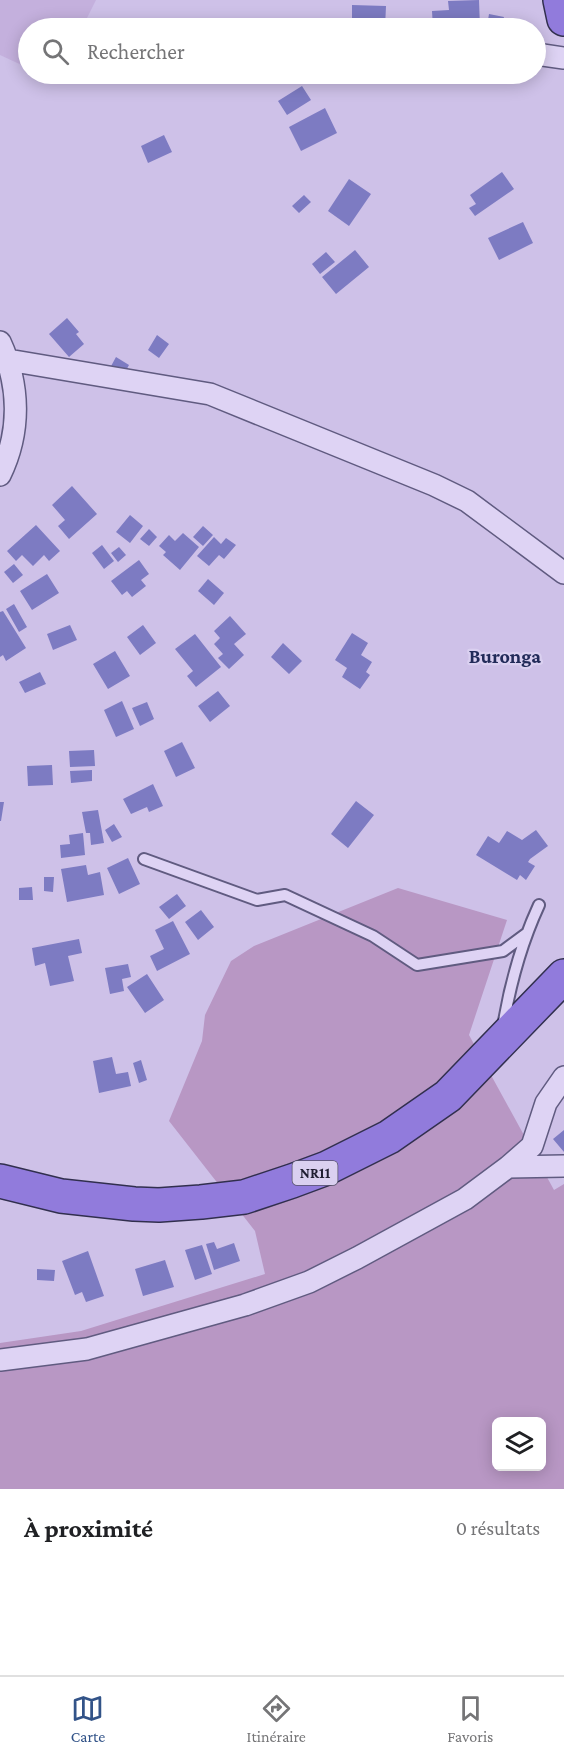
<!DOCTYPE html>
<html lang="fr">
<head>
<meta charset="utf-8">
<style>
	:root { --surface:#fff; --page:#f2f2f2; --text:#202124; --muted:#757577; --line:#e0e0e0; --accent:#325388 }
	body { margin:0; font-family:"Crimson Pro",serif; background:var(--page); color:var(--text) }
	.controls { position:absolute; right:18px; bottom:18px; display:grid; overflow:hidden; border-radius:9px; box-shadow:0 3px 15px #0003 }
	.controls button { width:54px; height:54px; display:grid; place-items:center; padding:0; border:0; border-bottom:2px solid var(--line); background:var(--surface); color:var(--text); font:30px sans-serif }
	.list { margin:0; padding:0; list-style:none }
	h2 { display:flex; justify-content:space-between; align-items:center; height:78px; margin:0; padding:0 24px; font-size:26px }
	h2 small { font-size:20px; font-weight:400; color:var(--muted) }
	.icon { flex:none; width:33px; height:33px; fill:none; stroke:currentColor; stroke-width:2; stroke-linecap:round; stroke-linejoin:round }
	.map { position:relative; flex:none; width:564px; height:1489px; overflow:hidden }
	.search { position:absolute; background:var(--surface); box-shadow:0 3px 15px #0003; left:18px; right:18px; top:18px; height:66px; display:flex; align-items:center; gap:15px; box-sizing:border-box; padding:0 21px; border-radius:33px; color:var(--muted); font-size:22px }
	.sheet { height:186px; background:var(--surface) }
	nav { display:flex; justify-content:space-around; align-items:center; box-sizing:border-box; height:84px; border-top:2px solid var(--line); background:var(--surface); font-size:16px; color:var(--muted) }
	nav a { display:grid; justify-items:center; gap:3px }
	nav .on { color:var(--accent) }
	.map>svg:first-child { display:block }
	.farmland { fill:#c4b0dd }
	.green { fill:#b897c4; fill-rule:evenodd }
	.building { fill:#7d7bc2 }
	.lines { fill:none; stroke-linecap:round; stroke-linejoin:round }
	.service-casing { stroke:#605b80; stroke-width:14 }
	.minor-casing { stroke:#605b80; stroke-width:24 }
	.trunk-casing { stroke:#312f4e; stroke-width:36 }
	.service { stroke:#ded3f4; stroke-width:10 }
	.minor { stroke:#ded3f4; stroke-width:21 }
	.trunk { stroke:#917bdc; stroke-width:33 }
	.labels { text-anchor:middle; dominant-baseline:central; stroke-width:4.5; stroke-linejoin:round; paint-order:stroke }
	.shield { fill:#dad0f0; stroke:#57536a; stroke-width:1.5 }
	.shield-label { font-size:15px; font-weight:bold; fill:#1f1d31 }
	.quarter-label { font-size:20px; font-weight:bold; fill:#222b59; stroke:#dad0f0 }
</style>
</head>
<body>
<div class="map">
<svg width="564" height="1489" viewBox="0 0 564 1489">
	<rect width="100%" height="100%" fill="#cec1e8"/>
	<!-- farmland -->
	<path class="farmland" d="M0 0H96L82 28H28V68L0 55Z"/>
	<!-- green -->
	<path class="green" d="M398 888 507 920 469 1035 554 1190 564 1184V1489H0V1343L81 1331 265 1274 255 1231 169 1121 202 1041 205 1015 231 961 254 946ZM496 1422H542V1466H496Z"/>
	<!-- building -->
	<path class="building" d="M479 0 480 28H433L432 11 449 10 448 1Z
		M352 5 386 6 385 28H352Z
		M489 14 504 17 501 28 487 26Z
		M302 86 311 100 287 115 278 101Z
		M325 108 337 133 301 151 289 127Z
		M164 135 172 152 148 163 141 146Z
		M502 172 514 189 475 216 469 208 476 204 470 195Z
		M349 179 371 194 349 226 328 211Z
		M304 195 311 202 299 213 292 206Z
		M523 222 533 243 499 260 488 238Z
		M355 250 369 267 336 294 322 277Z
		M326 252 335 262 320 274 312 264Z
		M67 318 79 332 76 334 84 344 69 357 49 334Z
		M157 335 169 344 159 358 148 350Z
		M116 357 129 365 123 376 110 368Z
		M72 486 97 514 69 539 58 526 65 520 52 505Z
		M130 515 143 526 130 543 116 532Z
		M36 525 60 551 49 561 44 555 33 566 22 555 16 561 7 551Z
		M203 526 213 535 203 546 193 537Z
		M149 529 157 537 149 546 140 539Z
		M183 533 199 547 180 570 163 555 166 552 159 546 169 535 175 541Z
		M214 537 221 544 226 538 236 545 224 559 219 555 209 566 197 556Z
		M102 545 114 561 104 569 92 553Z
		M119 547 126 555 118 562 111 553Z
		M139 560 149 574 141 580 146 586 132 597 127 591 122 595 111 581Z
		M14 564 23 575 13 583 4 572Z
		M47 574 59 593 32 610 20 591Z
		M208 579 224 593 214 605 198 591Z
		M14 604 27 627 19 632 6 609Z
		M3 611 26 648 6 661 3 655 0 657V612Z
		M230 616 246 634 234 644 244 655 229 669 218 658 223 654 214 644 220 638 214 631Z
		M70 625 77 640 53 650 47 634Z
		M143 625 156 643 140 655 127 637Z
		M352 633 368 643 361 655 372 662 366 672 370 675 360 689 342 677 347 668 335 660Z
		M195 634 221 667 196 687 187 676 193 671 175 649Z
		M283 643 302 661 289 674 271 657Z
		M115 651 130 676 108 689 93 664Z
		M40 672 46 684 25 693 19 682Z
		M218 691 230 706 210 722 198 706Z
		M122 701 134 729 116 737 104 710Z
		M147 702 154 719 140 726 132 708Z
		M182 742 195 768 176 777 164 751Z
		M94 750 95 766 70 767 69 751Z
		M52 765 53 785 28 786 27 766Z
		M92 770V781L71 783 70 771Z
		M153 784 163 806 149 812 147 807 131 814 123 799Z
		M356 801 374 815 348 848 331 834Z
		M0 802H4L1 821H0Z
		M98 810 104 843 91 845 90 833H86L82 812Z
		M114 824 122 837 112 842 105 830Z
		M536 830 548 846 530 859 528 862 535 866 526 880 520 875 517 880 476 855 488 836 499 843 507 831 522 840Z
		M83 833 85 855 61 858 60 845 70 844 69 835Z
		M128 858 140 884 119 894 107 868Z
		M86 865 88 875 100 872 104 895 67 902 61 869Z
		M44 877H54L53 892 44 891Z
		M32 887 33 900H19V888Z
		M177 894 186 906 169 919 159 907Z
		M201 910 214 927 198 940 185 922Z
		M173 921 190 954 157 971 150 956 164 949 155 930Z
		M79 939 82 953 68 956 74 981 50 986 45 963 35 966 32 948Z
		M128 964 131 977 122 979 124 991 110 994 105 968Z
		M147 974 164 1000 145 1013 127 987Z
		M112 1057 116 1074 128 1072 131 1086 99 1093 93 1061Z
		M141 1060 147 1080 139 1083 133 1063Z
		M564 1130V1152L553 1139Z
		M214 1242 217 1249 234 1243 240 1261 214 1270 206 1244Z
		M202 1245 212 1274 195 1280 185 1250Z
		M88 1251 104 1296 86 1302 82 1292 75 1295 62 1261Z
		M165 1260 174 1287 143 1296 135 1269Z
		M37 1269 55 1270 54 1281 37 1280Z"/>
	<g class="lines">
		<!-- service casing -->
		<g class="service-casing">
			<path id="service" d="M144 859 257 900 285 895 373 936 417 965 503 951 526 934
				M503 1027C510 984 521 944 539 905"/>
		</g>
		<!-- minor casing -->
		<g class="minor-casing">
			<path id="minor" d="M536 54 564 58
				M0 342C20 385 21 432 0 475
				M8 360 210 394 434 485 467 501 564 573
				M508 1167 564 1166
				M0 1360 87 1349 245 1305 309 1282 357 1258 465 1199 508 1167 532 1146 546 1103 564 1077"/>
		</g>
		<!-- trunk casing -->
		<g class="trunk-casing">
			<path id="trunk" d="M560 0 564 19
				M0 1181 61 1196 134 1204 159 1205 201 1202 244 1197 292 1181 327 1168 389 1137 448 1096 564 976"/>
		</g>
		<!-- service -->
		<use href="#service" class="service"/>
		<!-- minor -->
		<use href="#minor" class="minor"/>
		<!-- trunk -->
		<use href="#trunk" class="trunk"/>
	</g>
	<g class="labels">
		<!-- shield labels -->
		<rect class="shield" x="292.5" y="1161" width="45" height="24" rx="4.5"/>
		<g class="shield-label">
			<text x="315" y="1173">NR11</text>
		</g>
		<!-- quarter labels -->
		<g class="quarter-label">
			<text x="505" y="656">Buronga</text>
		</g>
	</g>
</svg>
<div class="controls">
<button><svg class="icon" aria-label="layers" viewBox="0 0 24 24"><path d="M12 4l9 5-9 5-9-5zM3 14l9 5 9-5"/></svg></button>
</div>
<div class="search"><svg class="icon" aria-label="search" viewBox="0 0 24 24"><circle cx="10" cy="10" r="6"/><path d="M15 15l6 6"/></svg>Rechercher</div>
</div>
<section class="sheet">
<h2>À proximité<small>0 résultats</small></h2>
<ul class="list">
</ul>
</section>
<nav>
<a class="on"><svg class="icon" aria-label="map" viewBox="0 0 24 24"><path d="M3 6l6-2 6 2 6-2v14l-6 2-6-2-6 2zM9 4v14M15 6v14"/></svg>Carte</a>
<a><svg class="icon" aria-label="directions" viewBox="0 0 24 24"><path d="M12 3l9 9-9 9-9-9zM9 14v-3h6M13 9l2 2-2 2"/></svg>Itinéraire</a>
<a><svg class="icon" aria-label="saved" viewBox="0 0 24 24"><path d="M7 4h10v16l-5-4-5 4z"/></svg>Favoris</a>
</nav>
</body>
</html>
